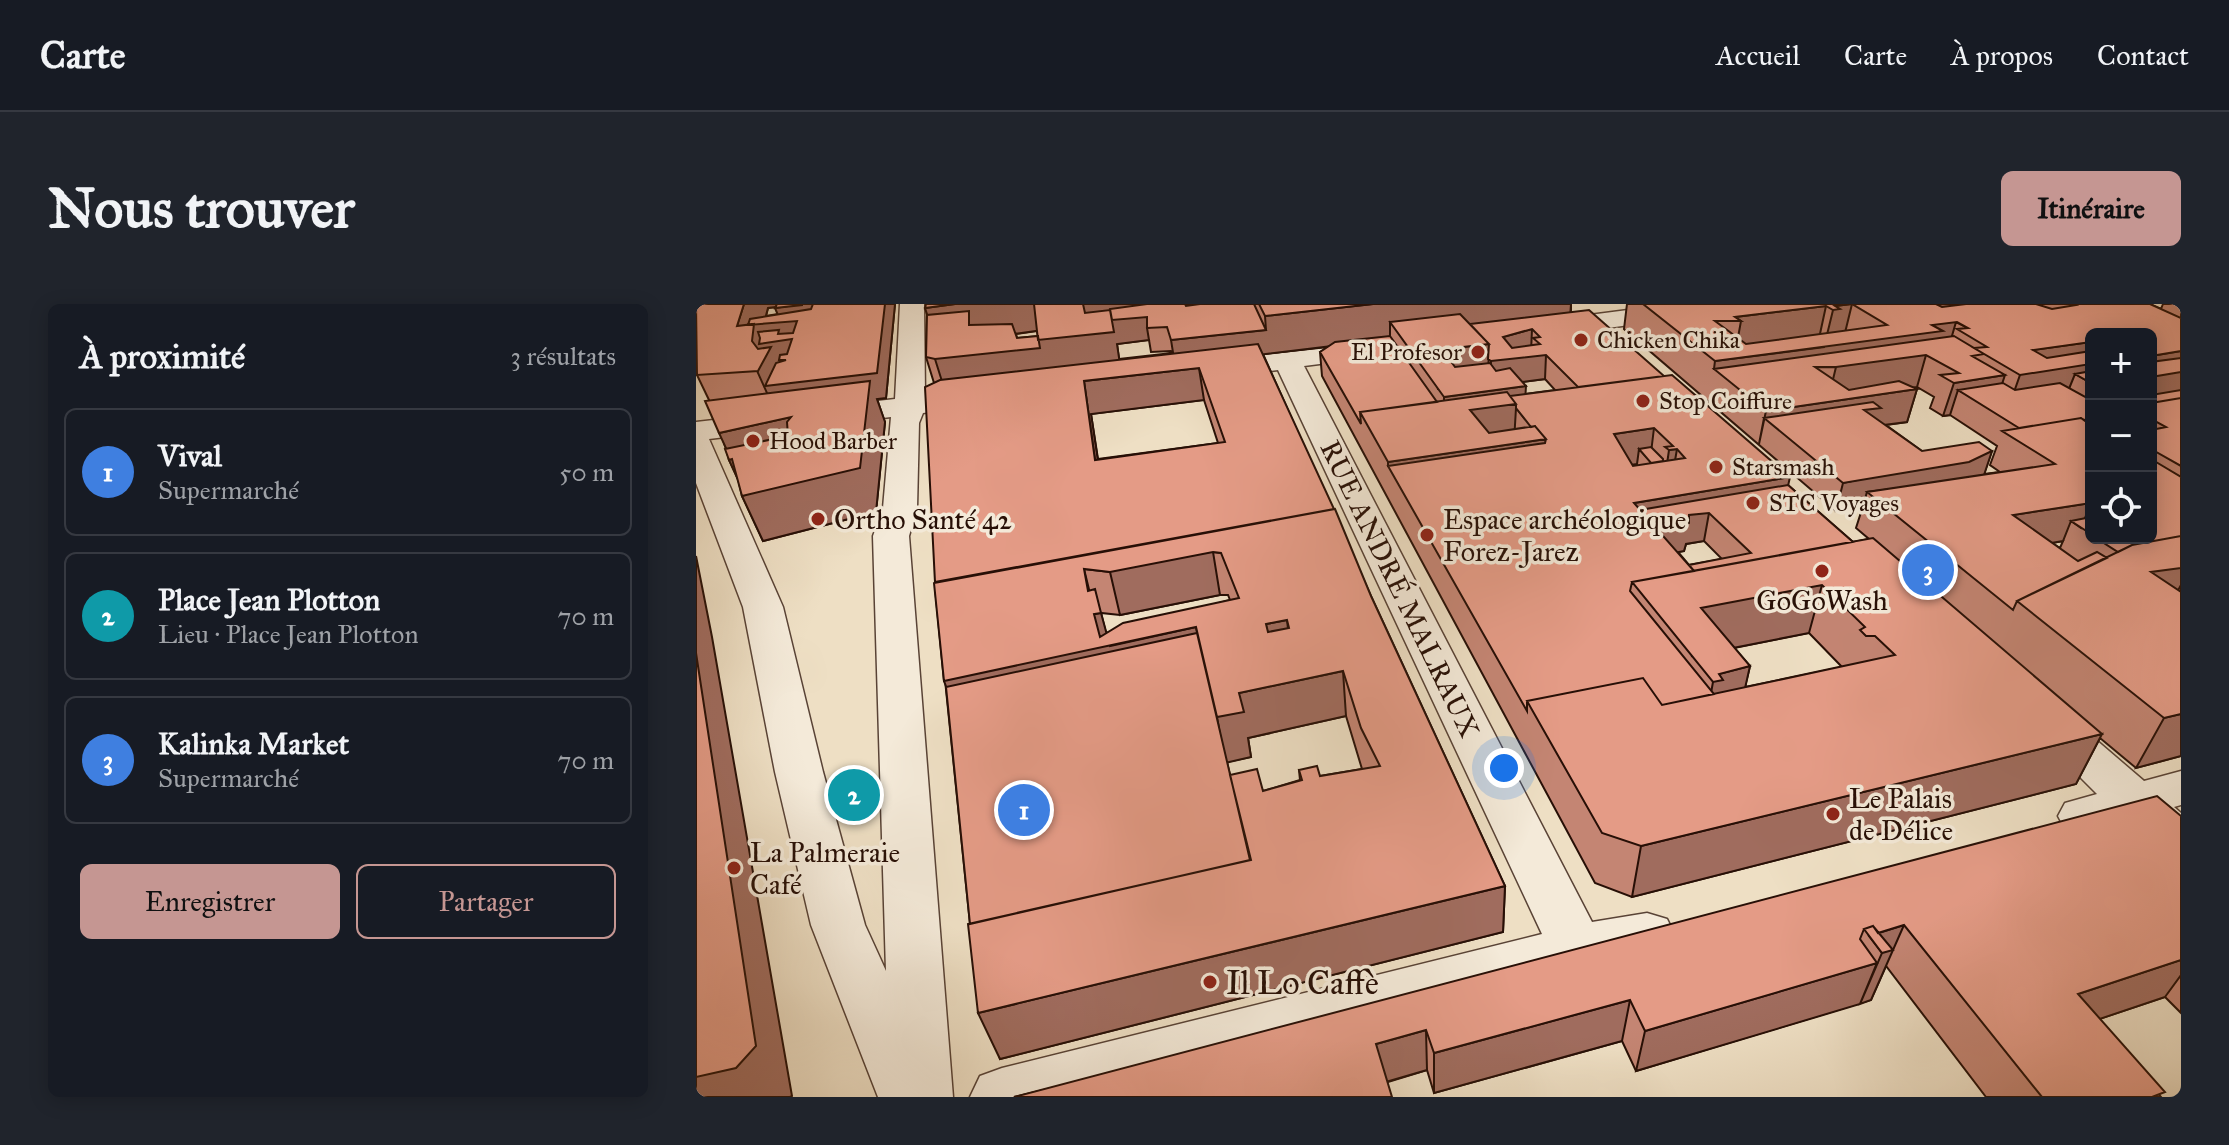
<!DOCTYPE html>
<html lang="fr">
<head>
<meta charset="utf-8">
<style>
	:root { --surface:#171b24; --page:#20242c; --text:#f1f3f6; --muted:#9ea1a6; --line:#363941; --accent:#c59692 }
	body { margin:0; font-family:"IM FELL Great Primer",serif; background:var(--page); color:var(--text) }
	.controls { position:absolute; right:24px; top:24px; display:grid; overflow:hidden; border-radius:12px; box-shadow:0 4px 20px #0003 }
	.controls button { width:72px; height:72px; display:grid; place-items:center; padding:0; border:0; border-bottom:2px solid var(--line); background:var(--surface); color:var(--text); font:40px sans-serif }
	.you { position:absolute; left:808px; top:464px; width:28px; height:28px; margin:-20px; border:6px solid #fff; border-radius:50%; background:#1a73e8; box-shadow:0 0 0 12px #1a73e833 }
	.badge { display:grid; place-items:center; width:52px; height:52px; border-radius:50%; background:var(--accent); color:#fff; font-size:26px; font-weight:700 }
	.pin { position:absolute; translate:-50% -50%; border:4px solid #fff; box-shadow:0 2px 8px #0006 }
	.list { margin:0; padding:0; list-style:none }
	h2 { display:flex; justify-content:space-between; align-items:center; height:104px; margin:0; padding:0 32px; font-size:34px }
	h2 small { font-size:26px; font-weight:400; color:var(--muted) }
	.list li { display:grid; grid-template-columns:52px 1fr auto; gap:24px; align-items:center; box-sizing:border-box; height:128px; margin:0 16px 16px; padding:0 16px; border:2px solid var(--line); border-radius:12px }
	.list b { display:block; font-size:30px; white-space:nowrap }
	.list p { margin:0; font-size:26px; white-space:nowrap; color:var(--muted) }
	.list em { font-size:26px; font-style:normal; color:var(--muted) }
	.actions { display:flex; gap:16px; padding:24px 32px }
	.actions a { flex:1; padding:18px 0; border:2px solid var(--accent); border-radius:12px; text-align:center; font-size:28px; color:var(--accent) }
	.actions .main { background:var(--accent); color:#111 }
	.icon { flex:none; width:44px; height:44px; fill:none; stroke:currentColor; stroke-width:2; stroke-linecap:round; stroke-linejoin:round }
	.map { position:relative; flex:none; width:1485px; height:793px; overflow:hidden; border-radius:12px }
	header { display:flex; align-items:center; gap:48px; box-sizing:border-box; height:112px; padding:0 40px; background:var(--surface); border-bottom:2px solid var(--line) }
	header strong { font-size:38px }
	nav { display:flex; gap:44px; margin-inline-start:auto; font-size:28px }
	.intro { display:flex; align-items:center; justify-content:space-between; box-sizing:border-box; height:192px; padding:0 48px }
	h1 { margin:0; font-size:56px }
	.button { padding:20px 36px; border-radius:12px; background:var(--accent); color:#111; font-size:28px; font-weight:700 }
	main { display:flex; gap:48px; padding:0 48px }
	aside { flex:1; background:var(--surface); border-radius:12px; box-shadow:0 4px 20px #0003 }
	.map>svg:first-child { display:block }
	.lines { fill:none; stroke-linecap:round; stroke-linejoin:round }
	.minor-casing { stroke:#594336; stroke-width:3 }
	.minor { fill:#f4ead9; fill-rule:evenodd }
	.wall { fill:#c48573; stroke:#270f06; stroke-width:2; fill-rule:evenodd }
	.shaded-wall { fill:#a06c5e; stroke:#270f06; stroke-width:2 }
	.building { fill:#e49b86; stroke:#270f06; stroke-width:2; fill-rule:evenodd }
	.poi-dot { fill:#8f2418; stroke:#f4ead9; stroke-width:3 }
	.labels { text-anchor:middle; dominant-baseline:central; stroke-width:7; stroke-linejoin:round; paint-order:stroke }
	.far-poi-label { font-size:24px; fill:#270f06; stroke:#f4ead9; text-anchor:start }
	.poi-label { font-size:28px; fill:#270f06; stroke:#f4ead9; text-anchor:start }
	.street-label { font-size:28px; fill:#270f06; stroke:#f4ead9 }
	.near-poi-label { font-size:34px; fill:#270f06; stroke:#f4ead9; text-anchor:start }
</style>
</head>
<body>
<header>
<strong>Carte</strong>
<nav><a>Accueil</a><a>Carte</a><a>À propos</a><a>Contact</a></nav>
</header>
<div class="intro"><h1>Nous trouver</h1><a class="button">Itinéraire</a></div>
<main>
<aside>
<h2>À proximité<small>3 résultats</small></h2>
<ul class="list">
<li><span class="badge" style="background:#3f7fe0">1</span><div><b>Vival</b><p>Supermarché</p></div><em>50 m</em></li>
<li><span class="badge" style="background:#0f9aa8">2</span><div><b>Place Jean Plotton</b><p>Lieu · Place Jean Plotton</p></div><em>70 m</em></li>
<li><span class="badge" style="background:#3f7fe0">3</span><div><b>Kalinka Market</b><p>Supermarché</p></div><em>70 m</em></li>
</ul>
<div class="actions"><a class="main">Enregistrer</a><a>Partager</a></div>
</aside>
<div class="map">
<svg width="1485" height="793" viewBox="0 0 1485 793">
	<rect width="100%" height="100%" fill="#eedfc4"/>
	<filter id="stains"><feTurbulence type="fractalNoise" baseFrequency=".0025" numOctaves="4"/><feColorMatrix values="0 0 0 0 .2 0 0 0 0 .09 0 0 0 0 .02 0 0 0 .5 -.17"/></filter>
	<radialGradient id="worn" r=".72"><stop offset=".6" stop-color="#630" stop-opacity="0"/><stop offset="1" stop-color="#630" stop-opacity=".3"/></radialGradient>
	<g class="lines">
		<!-- minor casing -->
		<g class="minor-casing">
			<path id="minor" d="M204 0H228L229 91 290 84 300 87 305 93 300 99 227 109 223 119 221 204 213 232 257 793H182L115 621 79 468 47 303 0 179V118L199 95ZM195 113 187 204 177 232 190 667 169 621 127 468 87 303 13 135Z
				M978 0H1046L1034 7 847 33 834 25 847 17Z
				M684 37 694 39 697 45 694 51 608 62 896 618 951 609 971 615 979 631 971 647 881 667 414 793H274L284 772 306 764 846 630 582 66 510 74 500 72 496 66 500 60 510 58Z
				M1348 400 1364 405 1448 477 1485 467V501L1478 503 1485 509V557L1467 551 1430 517 1387 530 1369 525 1362 512 1369 499 1401 490 1326 415 1332 405Z"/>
		</g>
		<!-- minor -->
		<use href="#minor" class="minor"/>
	</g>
	<!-- wall -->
	<path class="wall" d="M0 0H199L190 94 181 95 189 118 180 208 67 237 46 192 42 175 33 156 30 145 13 96 0 69ZM79 3 82 10 70 12 72 4Z
		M230 0H875V8L1092 181 1157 238 1173 235 1160 224 1167 202 1140 207 928 25 931 0H1454L1465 5 1467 0H1485V452L1440 464 1404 434 1380 480 936 593 899 579 626 72 624 48 632 43 567 50 675 292 809 582 807 628 304 755 274 620 239 278 238 79 230 53 231 11ZM341 27 342 32 321 34 320 30ZM1395 30H1455V234H1395ZM453 36 455 48 475 47 476 49 423 55 421 40ZM849 75 859 86 829 90 826 78ZM1217 83H1221L1238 93 1234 104 1247 112 1254 111 1301 142 1294 161 1304 168 1288 170 1296 147H1226L1190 121 1211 118 1221 85ZM508 96 522 139 402 155 395 110ZM1008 237 1026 255 993 261 982 248 988 247 990 240ZM1367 237 1364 244 1356 239ZM524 291H532L534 296 410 329 405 309 424 311ZM1113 329 1146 363 1049 383 1054 362 1038 344ZM650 412 666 465 624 472 603 466 604 476 567 487 535 475 531 458 555 453 552 434Z
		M1485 512V709L1469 693 1403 715 1465 793H1290L1190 662 1175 696 940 767 926 737 738 789 731 766 692 778 318 793Z"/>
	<!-- shaded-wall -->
	<path class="shaded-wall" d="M48 0H105L72 4 68 19 189 0H199L190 94 181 95 189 118 180 208 67 237 46 192 49 191 33 156 35 155 23 129 172 96 79 107 41 22Z
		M106 0H120L111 13 84 16 79 4Z
		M259 0H348L354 25 281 35 342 36 384 0H532L451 24 453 36 421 40 425 67 249 87 239 55 241 41 229 4Z
		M677 0H875L874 14 767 27 694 18V35L479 61 475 36 570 26 569 12Z
		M1156 0 1147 37 1191 21 1184 0H1317L1272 24 1260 18 1249 56 1230 51 1221 83 1132 96 1140 63 1018 65 1019 57 1128 43 1137 6 1139 2Z
		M1130 2 1122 39 1039 50 1045 17 1039 13Z
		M836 25 835 49 850 51 849 75 794 82 795 57 807 33Z
		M1395 38V79L1379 70 1366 102 1310 111 1324 71 1337 46Z
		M793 40 792 79 742 85 732 47Z
		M1485 47V91L1455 103V52Z
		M503 64 508 96 395 110 407 191 399 156 388 77Z
		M1309 71 1298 104 1262 86 1254 111 1247 112 1258 79Z
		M830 82 828 114 820 104 818 138 748 135V93Z
		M1221 85 1211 118 1180 122 1068 114 1063 140 1070 107Z
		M958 124 954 157 943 145 941 160 914 164 918 130Z
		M850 135 847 174 692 162V158Z
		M981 145 975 180 968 181 973 146Z
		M1296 147 1287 174 1171 188 1167 202 1140 207 1147 179Z
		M1094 173 1086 209H1013L1008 237 990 240 988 247 949 255 938 199Z
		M1395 199 1385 224 1375 217 1367 237 1303 248 1317 211Z
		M640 210 525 249 517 248 524 291 424 311 414 268 388 265 399 310 405 309 414 342 500 323 508 368 265 422 248 377 239 284Z
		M1485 239V281L1472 305 1414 288Z
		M0 252 16 333 96 792 94 793H0Z
		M1126 281 1113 329 996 352 1003 283Z
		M591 316 596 360 575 364 570 320Z
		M1054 362 1043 411 1013 400 1017 378 1023 370Z
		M647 367 650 412 552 434 555 453 529 459 521 413 543 389Z
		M1485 410V452L1440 464 1468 414Z
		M1406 430 1380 480 936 593 945 542Z
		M809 582 807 628 304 755 282 709Z
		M1208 621 1175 696 1164 700 1186 649 1173 632Z
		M1485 656V671L1469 693 1356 731 1382 690Z
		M1181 659 1164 700 940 767 949 727Z
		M934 696 926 737 738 789V749Z
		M730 726 731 766 683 780 680 740Z"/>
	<!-- building -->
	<path class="building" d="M0 0H48L41 22 58 20 56 37 62 45 75 43 62 67 1 71Z
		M81 0H106V1L79 4Z
		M117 0H189L181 69 69 82 80 59 90 56H83L84 51 91 50 96 35 63 40 64 34 62 28 83 26 82 30 97 29 101 17 52 21 54 15 115 5Z
		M230 0H259L229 4Z
		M338 0H387L389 9 414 6 418 28 342 36Z
		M451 0H489L490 2 504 0H558L570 26 475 36 471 23 451 24V13L416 16 414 5Z
		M563 0H677L569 12Z
		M947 0H1155L1139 2 1144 5 1137 6 1130 2 1039 13 1045 17H1019L1050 40 1191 21 1156 0H1240L1246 3 1270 0H1340L1356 5 1380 1 1378 0H1454L1485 14V47L1455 52V30H1395V38L1337 46 1351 54 1395 47V60L1324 71 1278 44 1291 43 1261 25 1272 24 1261 18 1236 21 1247 27 1019 57Z
		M893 6 968 72 882 83 850 51 795 57 792 55 793 40 774 20ZM836 25 844 33 837 34 844 40 816 44 807 33Z
		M273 7V21L316 20 321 34 342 32 344 44 239 55 230 53 231 11Z
		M764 10 793 40 732 47 737 52H751L759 63 794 59 800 67 814 64 830 82 748 93 694 18Z
		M694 32 741 98 664 108 665 120 624 48 639 38Z
		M1258 32 1288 50 1276 52 1309 71 1258 79 1244 71 1263 69 1230 51 1140 63H1119L1153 86 1203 77 1221 85 1070 107 1018 65Z
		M562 40 638 205 239 278 229 83 244 76ZM503 64 529 138 399 156 388 77Z
		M1485 54V68L1455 73V58Z
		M1395 67V79L1379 70Z
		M976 71 1094 173 938 199 998 267 936 278 934 287 1018 390 966 401 947 374 831 397V407L692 162 849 139 850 135 839 122 835 123 820 104V100L814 92ZM958 124 977 142 969 143 973 146 981 145 989 154 937 162 918 130Z
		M174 77 164 164 46 192 36 155 33 156 29 145 92 132 91 118 95 113 23 129 9 97Z
		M1307 79 1319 86 1364 79 1395 96V109H1392L1389 117 1385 114 1323 124 1262 86Z
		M1485 86V94L1455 99V91Z
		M811 88 820 100 774 106 793 129 839 122 850 135 692 158 664 108Z
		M1485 94V162L1455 145V126L1470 123 1455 115V99Z
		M1177 98 1185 104 1168 106 1226 147 1283 138 1296 147 1273 158 1147 179 1068 114Z
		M1385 114 1395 120V199L1317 211 1382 257 1401 248 1411 254 1321 297 1317 306 1171 188 1359 160 1306 127Z
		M955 143 967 155V157L955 159 943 145Z
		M1455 155 1485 173V232L1436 241 1422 248 1400 234H1455Z
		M1092 181 1157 238 998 267 993 261 1055 249 1013 209 993 211V219L961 225 944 206Z
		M639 205 675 292 809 582 282 709 272 620 555 556 534 471 561 465 567 487 606 476 603 466 621 462 624 472 684 462 665 424 647 367 543 389 548 408 521 413 500 323 248 377 238 279ZM517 248 525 249 543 294 427 319 404 333 398 310 405 309 399 285 392 287 388 265 414 268ZM591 316 593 324 572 328 570 320Z
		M1395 213V230L1375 217Z
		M1485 232V264L1455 268 1485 288V410L1468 414 1321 297 1436 241Z
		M1177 234 1406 430 945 542 906 529 831 397 947 374 966 401 1199 351 1179 332H1170L1164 326 1169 323 1126 281 1005 304 1054 362 1023 370 1027 376 1017 378 936 278Z
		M501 329 554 556 274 620 250 383Z
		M0 349 60 742 40 764 0 773Z
		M1461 492 1485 512V656L1382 690 1469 788 1456 793H1346L1208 621 1182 629 1177 622 1168 625 1164 635 1181 659 949 727 934 696 738 749 730 726 680 740 696 793H318Z
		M1177 622 1197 646 1186 649 1168 625Z"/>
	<!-- markers -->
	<g class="poi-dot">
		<circle cx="885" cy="36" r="8"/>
		<circle cx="782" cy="48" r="8"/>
		<circle cx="947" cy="97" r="8"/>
		<circle cx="57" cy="137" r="8"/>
		<circle cx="1020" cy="163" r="8"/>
		<circle cx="1057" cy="199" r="8"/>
		<circle cx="122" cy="215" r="8"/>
		<circle cx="731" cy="231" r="8"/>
		<circle cx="1126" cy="267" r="8"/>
		<circle cx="1137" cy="510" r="8"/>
		<circle cx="38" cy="564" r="8"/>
		<circle cx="514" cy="678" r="8"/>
	</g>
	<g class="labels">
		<!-- far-poi labels -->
		<g class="far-poi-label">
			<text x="901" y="36">Chicken Chika</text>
			<text x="766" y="48" text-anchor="end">El Profesor</text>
			<text x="963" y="97">Stop Coiffure</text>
			<text x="73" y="137">Hood Barber</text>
			<text x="1036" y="163">Starsmash</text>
			<text x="1073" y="199">STC Voyages</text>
		</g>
		<!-- poi labels -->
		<g class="poi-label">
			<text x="138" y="215">Ortho Santé 42</text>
			<text x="747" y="215">Espace archéologique<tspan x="747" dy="32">Forez-Jarez</tspan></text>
			<text x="1126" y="296" text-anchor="middle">GoGoWash</text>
			<text x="1153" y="494">Le Palais<tspan x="1153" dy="32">de Délice</tspan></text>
			<text x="54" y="548">La Palmeraie<tspan x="54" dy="32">Café</tspan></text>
		</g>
		<!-- street labels -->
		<g class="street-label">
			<text transform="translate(704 285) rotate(64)">RUE ANDRÉ MALRAUX</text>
		</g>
		<!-- near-poi labels -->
		<g class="near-poi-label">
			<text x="530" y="678">Il Lo Caffè</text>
		</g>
	</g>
	<rect width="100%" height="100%" filter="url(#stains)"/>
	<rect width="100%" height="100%" fill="url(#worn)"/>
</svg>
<div class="controls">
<button>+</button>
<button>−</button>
<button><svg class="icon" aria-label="locate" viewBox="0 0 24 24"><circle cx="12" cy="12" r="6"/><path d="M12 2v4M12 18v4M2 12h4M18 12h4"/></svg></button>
</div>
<div class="you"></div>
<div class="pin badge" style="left:328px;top:506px;background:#3f7fe0">1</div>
<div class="pin badge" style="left:158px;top:491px;background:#0f9aa8">2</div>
<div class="pin badge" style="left:1232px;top:266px;background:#3f7fe0">3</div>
</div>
</main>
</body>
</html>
